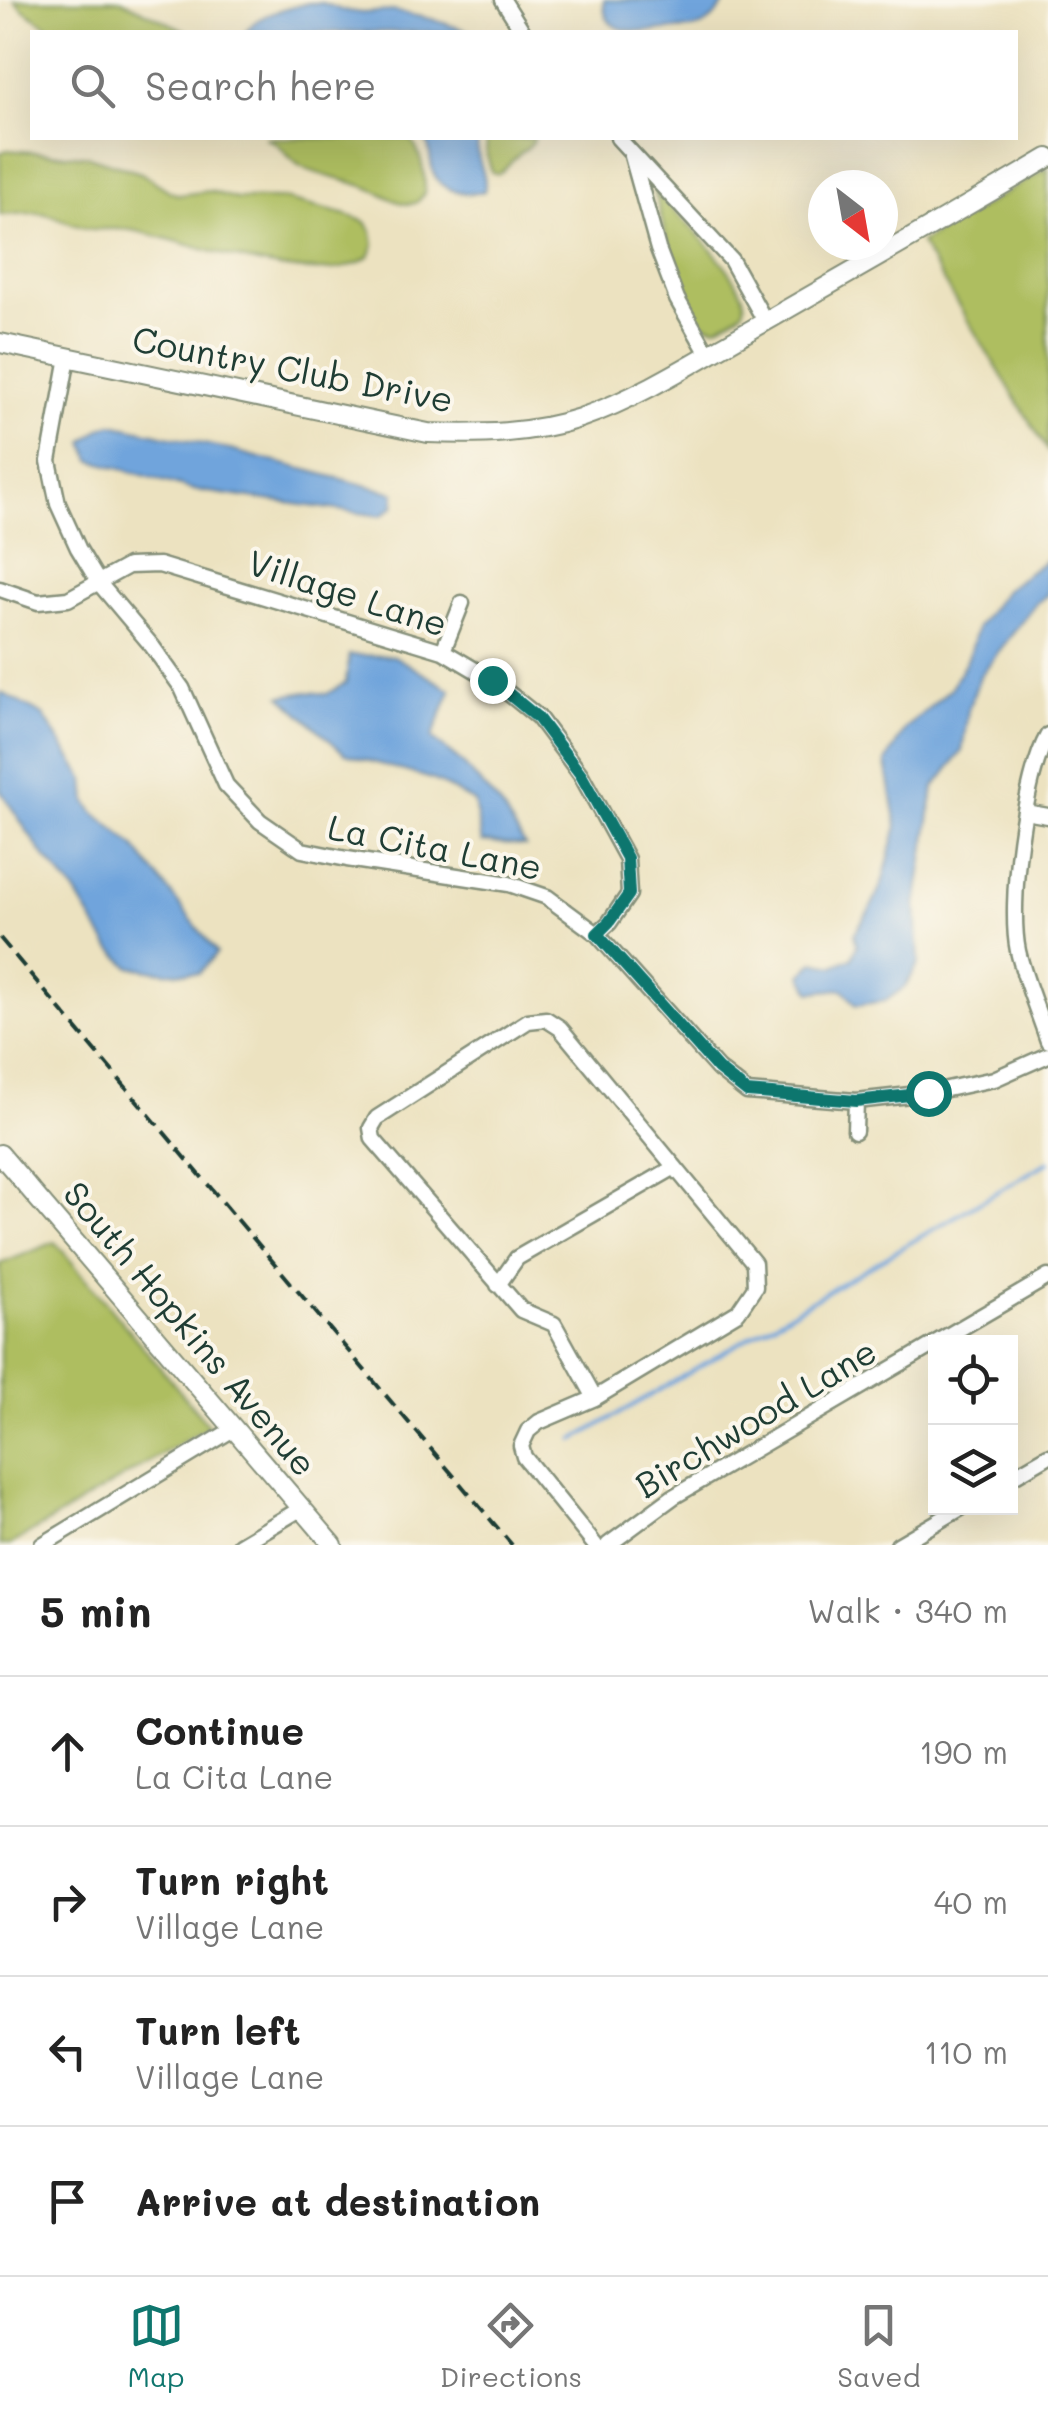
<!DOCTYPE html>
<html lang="en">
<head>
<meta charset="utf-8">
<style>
	:root { --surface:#fff; --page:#f2f2f2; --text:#222; --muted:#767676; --line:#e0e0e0; --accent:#0f766e }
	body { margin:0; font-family:Mali,sans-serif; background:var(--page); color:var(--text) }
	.controls { position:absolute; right:30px; bottom:30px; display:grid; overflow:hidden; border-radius:0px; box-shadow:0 10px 40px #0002 }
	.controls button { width:90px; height:90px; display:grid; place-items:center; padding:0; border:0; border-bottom:2px solid var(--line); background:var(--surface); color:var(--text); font:50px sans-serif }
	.compass { position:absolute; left:808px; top:170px; width:90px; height:90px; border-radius:50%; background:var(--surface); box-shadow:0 10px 40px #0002; rotate:149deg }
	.stop { position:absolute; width:30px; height:30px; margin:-22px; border:8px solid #0f766e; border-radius:50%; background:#fff }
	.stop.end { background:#0f766e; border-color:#fff; box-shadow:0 2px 10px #0008 }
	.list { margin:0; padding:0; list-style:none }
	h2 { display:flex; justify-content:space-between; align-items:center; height:130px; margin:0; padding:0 40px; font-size:42px }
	h2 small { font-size:32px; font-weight:400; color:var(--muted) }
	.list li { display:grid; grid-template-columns:65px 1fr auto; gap:30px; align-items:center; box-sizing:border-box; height:150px; padding:0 40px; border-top:2px solid var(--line) }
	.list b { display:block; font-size:38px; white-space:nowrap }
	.list p { margin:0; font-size:32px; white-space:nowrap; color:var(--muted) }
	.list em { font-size:32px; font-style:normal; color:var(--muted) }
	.icon { flex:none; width:55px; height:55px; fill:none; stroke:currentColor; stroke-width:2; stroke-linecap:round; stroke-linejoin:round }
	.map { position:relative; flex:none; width:1048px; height:1545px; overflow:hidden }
	.search { position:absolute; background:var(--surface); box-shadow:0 10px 40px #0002; left:30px; right:30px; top:30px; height:110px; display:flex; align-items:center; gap:25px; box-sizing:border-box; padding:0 35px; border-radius:0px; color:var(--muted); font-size:38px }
	.sheet { height:730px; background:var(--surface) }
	nav { display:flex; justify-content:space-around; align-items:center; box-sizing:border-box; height:140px; border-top:2px solid var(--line); background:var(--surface); font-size:28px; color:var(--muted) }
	nav a { display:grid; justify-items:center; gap:5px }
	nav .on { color:var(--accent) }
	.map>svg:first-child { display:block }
	.green { fill:#aebe61; stroke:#667e4a; stroke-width:2.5 }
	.water { fill:#70a4dc; stroke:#487088; stroke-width:2.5 }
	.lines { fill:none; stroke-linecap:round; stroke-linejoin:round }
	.stream { stroke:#70a4dc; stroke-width:4 }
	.minor-casing { stroke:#86907a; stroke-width:19 }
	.tertiary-casing { stroke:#86907a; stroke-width:22 }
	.minor { stroke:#fff; stroke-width:14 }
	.tertiary { stroke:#fff; stroke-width:18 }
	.rail { stroke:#1f3d34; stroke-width:4; stroke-dasharray:15 8; stroke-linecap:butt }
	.route { stroke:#0f766e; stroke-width:12 }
	.labels { text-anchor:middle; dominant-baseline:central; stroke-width:8; stroke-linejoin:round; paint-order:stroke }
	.street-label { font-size:35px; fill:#1f3d34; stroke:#fbf7ec }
</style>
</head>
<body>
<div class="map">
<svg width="1048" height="1545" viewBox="0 0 1048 1545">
	<rect width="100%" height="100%" fill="#fbf7ec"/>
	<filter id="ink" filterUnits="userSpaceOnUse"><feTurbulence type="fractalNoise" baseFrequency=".01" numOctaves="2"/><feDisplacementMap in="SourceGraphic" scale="20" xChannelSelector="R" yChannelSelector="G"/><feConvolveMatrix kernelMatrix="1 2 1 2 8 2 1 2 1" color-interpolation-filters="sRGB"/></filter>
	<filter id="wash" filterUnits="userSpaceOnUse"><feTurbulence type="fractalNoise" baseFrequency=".0048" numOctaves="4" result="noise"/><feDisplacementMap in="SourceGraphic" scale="40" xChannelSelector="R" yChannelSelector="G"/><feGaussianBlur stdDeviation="2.25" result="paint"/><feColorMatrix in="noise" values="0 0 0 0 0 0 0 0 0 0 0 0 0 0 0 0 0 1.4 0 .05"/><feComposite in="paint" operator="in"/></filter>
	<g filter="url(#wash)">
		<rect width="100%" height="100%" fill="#ece2c0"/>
		<!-- green -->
		<path class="green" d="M14 0H121L188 32H57L25 11Z
			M265 138H409C421 151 425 173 425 191 421 199 417 205 408 204 397 204 387 196 378 192 354 180 326 179 302 167 287 159 282 143 265 138Z
			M487 138H534C530 150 522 150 514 159 507 165 506 170 498 174L492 172 486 153Z
			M7 150 89 156 141 173 171 192 179 195 210 191 236 199H284L347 215 366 222 372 232 374 245 369 257C315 294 196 243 136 231 121 227 106 230 90 229 74 227 61 218 46 214 30 211 16 215 0 215V153Z
			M1048 168V451L920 243Z
			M654 191C672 209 756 285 743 310 738 317 724 323 716 327 709 326 706 326 701 321 679 301 663 222 654 191Z
			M55 1242 209 1426 10 1545H0V1264Z"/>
		<!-- water -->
		<path class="water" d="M604 0H726C721 10 714 19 705 24 693 32 679 29 666 30 642 31 601 38 604 0Z
			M309 3H323L341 10 362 13 392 11 431 19 471 32H246C257 13 288 9 309 3Z
			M426 138H479C472 157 489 173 484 191 471 195 462 194 450 189 426 180 434 158 426 138Z
			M112 424 226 449 395 493 394 506 381 516 194 490 91 460 84 442 101 428Z
			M1048 559V594L1036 603 980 676 968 710 962 751 934 788 916 905 919 963 905 987 885 1001 856 1005 843 989 811 992 802 975 814 962 834 966 852 958 857 946 854 934 871 908 883 881 897 826 886 762 905 729 950 689 968 658 977 627 1006 589Z
			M349 655 394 656 451 690 432 738 462 763 501 806 525 846 482 842 474 802 432 779 345 754 281 696 307 692 327 694 346 683Z
			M0 692 43 715 85 780 87 802 94 812 134 846 217 953 199 973 164 972 130 967 108 946 75 892 41 852 0 790Z"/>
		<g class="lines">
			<!-- stream -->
			<path class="stream" d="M574 1440 1048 1162"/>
		</g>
	</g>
	<g filter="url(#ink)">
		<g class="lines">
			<!-- minor casing -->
			<g class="minor-casing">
				<path id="minor" d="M503 0 523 32
					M618 138 731 260 765 321
					M632 156 658 249 677 299 708 354
					M68 357 49 461 58 504 78 548 99 583 152 646 182 688 226 785 260 821 302 850 347 859 509 884 547 897 597 934 718 1069 747 1092 856 1101 928 1093 994 1079 1048 1055
					M0 589 38 602 68 599 128 566 159 565 443 651 492 680 538 717 581 775 627 859 629 894 609 923 597 934
					M443 651 462 603
					M1048 735C1024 776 1008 904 1018 951 1025 981 1038 1011 1048 1041
					M1025 812 1048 816
					M855 1131 856 1101
					M498 1285 517 1258 675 1167
					M937 1342 1048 1277
					M595 1398 738 1312 755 1287 754 1263 560 1028 546 1019 528 1021 377 1118 371 1128 373 1139 521 1310 554 1324 595 1398 539 1422 528 1431 521 1446 524 1457 595 1545
					M1010 1478 1048 1456
					M42 1545 235 1428
					M240 1545 302 1508
					M608 1545 673 1497 936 1343
					M898 1545 961 1508"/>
			</g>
			<!-- tertiary casing -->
			<g class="tertiary-casing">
				<path id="tertiary" d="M0 343 428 433C479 435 531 434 580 418 644 396 704 356 763 323 858 268 954 214 1048 158
					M0 1154 333 1545"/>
			</g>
			<!-- minor -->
			<use href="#minor" class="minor"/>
			<!-- tertiary -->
			<use href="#tertiary" class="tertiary"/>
			<!-- rail -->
			<path class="rail" d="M0 938 512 1545"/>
		</g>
	</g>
	<g class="lines" filter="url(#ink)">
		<!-- route -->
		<path class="route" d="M492 680 538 718 581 775 627 858 629 894 609 922 597 934 718 1069 747 1092 856 1101 928 1093"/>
	</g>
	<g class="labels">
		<!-- street labels -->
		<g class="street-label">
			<text transform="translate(293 368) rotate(11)">Country Club Drive</text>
			<text transform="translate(348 592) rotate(18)">Village Lane</text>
			<text transform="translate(435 846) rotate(11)">La Cita Lane</text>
			<text transform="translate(191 1328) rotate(50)">South Hopkins Avenue</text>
			<text transform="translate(755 1417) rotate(-31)">Birchwood Lane</text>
		</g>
	</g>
</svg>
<div class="controls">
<button><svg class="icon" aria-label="locate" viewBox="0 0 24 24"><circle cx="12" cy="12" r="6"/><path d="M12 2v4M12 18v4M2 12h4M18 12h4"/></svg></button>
<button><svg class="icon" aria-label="layers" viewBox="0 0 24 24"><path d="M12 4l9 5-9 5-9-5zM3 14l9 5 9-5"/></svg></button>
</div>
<svg class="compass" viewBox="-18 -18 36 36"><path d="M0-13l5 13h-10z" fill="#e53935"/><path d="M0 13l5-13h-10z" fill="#767676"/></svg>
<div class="stop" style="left:928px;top:1093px"></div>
<div class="stop end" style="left:492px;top:680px"></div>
<div class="search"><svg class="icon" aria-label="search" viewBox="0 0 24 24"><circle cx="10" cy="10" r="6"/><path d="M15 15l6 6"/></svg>Search here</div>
</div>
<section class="sheet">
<h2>5 min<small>Walk · 340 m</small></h2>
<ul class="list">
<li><svg class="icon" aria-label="ahead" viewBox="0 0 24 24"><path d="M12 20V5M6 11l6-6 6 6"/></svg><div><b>Continue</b><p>La Cita Lane</p></div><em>190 m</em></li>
<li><svg class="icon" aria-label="right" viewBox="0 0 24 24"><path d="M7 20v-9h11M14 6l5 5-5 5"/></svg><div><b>Turn right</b><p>Village Lane</p></div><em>40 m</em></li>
<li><svg class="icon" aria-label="left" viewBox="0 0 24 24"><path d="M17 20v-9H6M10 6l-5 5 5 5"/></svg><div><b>Turn left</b><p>Village Lane</p></div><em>110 m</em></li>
<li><svg class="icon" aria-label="arrive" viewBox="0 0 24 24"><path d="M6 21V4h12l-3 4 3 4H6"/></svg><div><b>Arrive at destination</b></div></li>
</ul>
</section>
<nav>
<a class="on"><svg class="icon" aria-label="map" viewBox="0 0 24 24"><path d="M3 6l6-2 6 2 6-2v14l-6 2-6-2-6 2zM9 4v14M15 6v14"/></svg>Map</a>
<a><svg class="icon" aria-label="directions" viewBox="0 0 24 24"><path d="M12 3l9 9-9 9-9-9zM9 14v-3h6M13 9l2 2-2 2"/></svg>Directions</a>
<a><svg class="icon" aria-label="saved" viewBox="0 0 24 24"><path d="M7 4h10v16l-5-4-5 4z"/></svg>Saved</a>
</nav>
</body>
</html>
